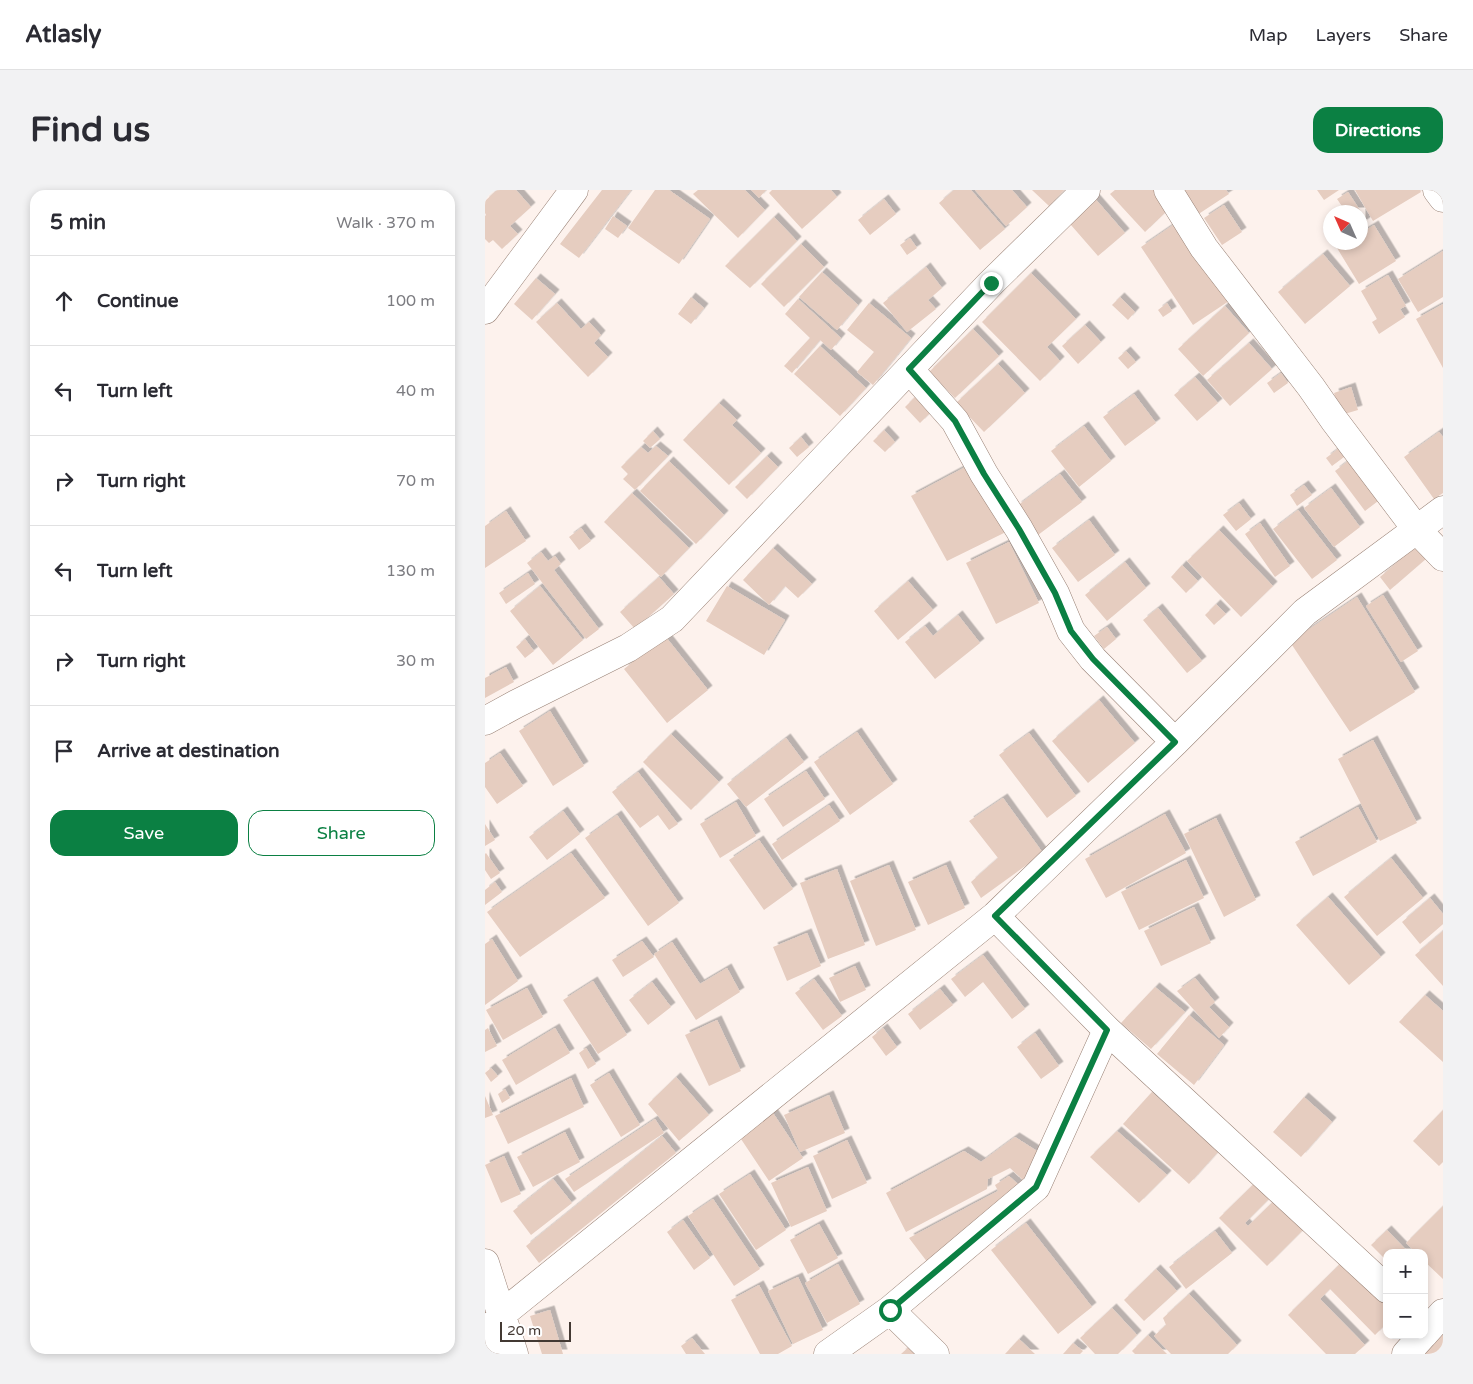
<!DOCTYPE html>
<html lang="en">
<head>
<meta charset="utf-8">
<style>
	:root { --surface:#fff; --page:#f2f2f3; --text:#2b2b33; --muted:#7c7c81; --line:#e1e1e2; --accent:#0b8043 }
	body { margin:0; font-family:"Varela Round",sans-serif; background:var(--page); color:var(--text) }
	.controls { position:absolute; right:15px; bottom:15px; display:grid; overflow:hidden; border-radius:10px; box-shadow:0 2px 8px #0003 }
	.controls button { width:45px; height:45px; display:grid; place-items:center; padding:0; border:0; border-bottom:1px solid var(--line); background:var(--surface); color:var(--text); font:25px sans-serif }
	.compass { position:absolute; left:838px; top:15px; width:45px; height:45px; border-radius:50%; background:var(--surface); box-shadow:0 2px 8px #0003; rotate:315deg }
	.scale { position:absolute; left:15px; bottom:12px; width:71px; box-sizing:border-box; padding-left:5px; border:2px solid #433933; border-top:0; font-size:14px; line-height:18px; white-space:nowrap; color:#433933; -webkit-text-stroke:4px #fff; paint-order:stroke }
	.stop { position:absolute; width:15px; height:15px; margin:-11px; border:4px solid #0b8043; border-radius:50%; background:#fff }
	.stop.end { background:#0b8043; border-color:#fff; box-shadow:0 1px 5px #0008 }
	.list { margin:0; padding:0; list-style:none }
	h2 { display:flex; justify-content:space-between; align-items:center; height:65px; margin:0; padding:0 20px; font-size:21px }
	h2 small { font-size:16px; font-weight:400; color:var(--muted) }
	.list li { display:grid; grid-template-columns:32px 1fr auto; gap:15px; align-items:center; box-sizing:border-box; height:90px; padding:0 20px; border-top:1px solid var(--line) }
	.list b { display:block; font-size:19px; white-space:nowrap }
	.list em { font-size:16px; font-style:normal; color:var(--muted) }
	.actions { display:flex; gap:10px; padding:15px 20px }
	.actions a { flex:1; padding:11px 0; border:1px solid var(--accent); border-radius:15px; text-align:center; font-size:18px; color:var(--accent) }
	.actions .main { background:var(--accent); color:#fff }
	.icon { flex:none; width:28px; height:28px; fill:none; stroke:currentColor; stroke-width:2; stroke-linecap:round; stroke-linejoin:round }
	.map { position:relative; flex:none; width:958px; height:1164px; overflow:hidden; border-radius:15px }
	header { display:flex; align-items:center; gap:30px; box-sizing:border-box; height:70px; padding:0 25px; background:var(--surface); border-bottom:1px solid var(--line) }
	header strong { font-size:24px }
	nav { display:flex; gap:28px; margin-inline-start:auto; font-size:18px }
	.intro { display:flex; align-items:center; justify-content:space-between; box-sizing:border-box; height:120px; padding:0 30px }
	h1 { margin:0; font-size:35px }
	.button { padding:12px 22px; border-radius:15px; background:var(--accent); color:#fff; font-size:18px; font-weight:700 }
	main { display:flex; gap:30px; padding:0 30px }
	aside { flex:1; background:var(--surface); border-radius:15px; box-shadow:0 2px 8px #0003 }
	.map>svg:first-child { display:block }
	.building { fill:#e6cdc0; filter:url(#shadow) }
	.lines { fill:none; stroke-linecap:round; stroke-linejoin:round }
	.minor-casing { stroke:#988175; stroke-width:29 }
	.minor { stroke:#fff; stroke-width:28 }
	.route { stroke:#0b8043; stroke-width:6 }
</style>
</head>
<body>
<header>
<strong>Atlasly</strong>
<nav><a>Map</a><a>Layers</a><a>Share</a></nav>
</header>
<div class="intro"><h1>Find us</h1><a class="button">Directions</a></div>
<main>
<aside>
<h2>5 min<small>Walk · 370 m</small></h2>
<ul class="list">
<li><svg class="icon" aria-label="ahead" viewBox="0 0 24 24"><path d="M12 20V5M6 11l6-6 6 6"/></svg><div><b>Continue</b></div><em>100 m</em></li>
<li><svg class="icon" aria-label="left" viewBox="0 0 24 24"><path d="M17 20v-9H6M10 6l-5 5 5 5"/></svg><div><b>Turn left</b></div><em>40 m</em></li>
<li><svg class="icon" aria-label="right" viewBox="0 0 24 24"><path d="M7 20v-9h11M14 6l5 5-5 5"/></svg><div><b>Turn right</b></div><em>70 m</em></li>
<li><svg class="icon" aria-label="left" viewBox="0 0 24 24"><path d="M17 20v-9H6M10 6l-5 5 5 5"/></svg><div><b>Turn left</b></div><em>130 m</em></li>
<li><svg class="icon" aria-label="right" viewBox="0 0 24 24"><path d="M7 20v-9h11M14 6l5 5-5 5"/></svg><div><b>Turn right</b></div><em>30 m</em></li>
<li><svg class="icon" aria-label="arrive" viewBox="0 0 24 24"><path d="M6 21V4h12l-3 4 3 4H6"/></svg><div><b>Arrive at destination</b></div></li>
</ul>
<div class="actions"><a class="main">Save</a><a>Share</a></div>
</aside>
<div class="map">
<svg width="958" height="1164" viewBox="0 0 958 1164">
	<defs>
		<filter id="shadow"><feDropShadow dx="4.5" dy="-4.5" stdDeviation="0" flood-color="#0004"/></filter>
	</defs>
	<rect width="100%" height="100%" fill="#fdf2ed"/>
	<!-- building -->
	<path class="building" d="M12 0H31L46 17 25 36 33 44 17 59 8 50 4 53 0 49V26L1 25 0 23V11Z
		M117 0H146L94 68 75 54Z
		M170 0H184L225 29 194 74 143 38Z
		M213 0H260L280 20 253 48 208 4Z
		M266 0H281L274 8Z
		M287 0H346L352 7 317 39 284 3Z
		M469 0H486L520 39 495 60 454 13Z
		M490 0H527L542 17 521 36Z
		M547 0H579L564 16Z
		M630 0H669L685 18 660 42 625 4Z
		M692 0H741L744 4 709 27Z
		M832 0H854L839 10Z
		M870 0H935L936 2 888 31Z
		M863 2 882 31 876 35V22H861L852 9Z
		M606 4 640 43 613 66 579 27Z
		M399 9 411 24 385 45 373 30Z
		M739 15 757 42 737 55 719 28Z
		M128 26 142 36 133 48 120 39Z
		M289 27 312 51 265 98 240 76Z
		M691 33 744 111 708 135 656 57Z
		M889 35 911 71 874 94 852 58 861 52H876V43Z
		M425 48 432 58 422 65 415 55Z
		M316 54 339 77 299 117 276 94Z
		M958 61V107L933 122 913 89Z
		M838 64 865 96 820 134 793 102Z
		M441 77 457 98 443 110 451 119 422 142 398 113Z
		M337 82 373 115 352 140 314 107Z
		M546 83 591 129 562 157 575 171 555 191 497 132Z
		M903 85 921 116 915 119 920 127 894 144 887 132 892 129 876 101Z
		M51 88 70 104 47 130 29 114Z
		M206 107 219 118 206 134 193 124Z
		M635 107 650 122 643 130 627 115Z
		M313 109 356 148 346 160 335 150 307 183 299 176 325 148 300 124Z
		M72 113 96 139 104 132 116 145 109 153 123 167 103 187 51 132Z
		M384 113 426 148 388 195 372 182 389 162 362 140Z
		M682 113 687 121 678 127 673 120Z
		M958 114V178L931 129Z
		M740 116 764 143 718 186 693 159Z
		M600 135 616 152 593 174 577 156Z
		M488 139 514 166 470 208 444 182Z
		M764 153 787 179 745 216 722 190Z
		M335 156 381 198 355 226 309 184Z
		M641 161 651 172 643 179 633 168Z
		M513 174 540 203 499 242 471 213Z
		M796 183 803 193 789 203 782 193Z
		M710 187 733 213 712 231 689 205Z
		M866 197 873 220 856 225 849 203Z
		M433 204 448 220 435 233 420 217Z
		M649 204 671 233 640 256 618 227Z
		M234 213 252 230 247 235 276 263 244 295 198 250Z
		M599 236 626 271 594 297 566 261Z
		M399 240 410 252 400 262 388 251Z
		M168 241 175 249 165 258 158 251Z
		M954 242 958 247V303L949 309 919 267Z
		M316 247 324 257 312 267 304 258Z
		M171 256 183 266 150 300 138 289 143 284 136 277 156 257 163 263Z
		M853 259 859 267 847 276 841 268Z
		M282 266 293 277 262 309 250 297Z
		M867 268 897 308 880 321 850 281Z
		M184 271 239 325 211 354 155 301Z
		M486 274 523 341 462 371 426 306Z
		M575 284 597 312 553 345 532 316Z
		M819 295 827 305 812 316 805 305Z
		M846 298 875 337 849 357 819 318Z
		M147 303 204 358 176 387 119 332Z
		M754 313 766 329 751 341 738 325Z
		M813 320 852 370 827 389 788 339Z
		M21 321 41 351 0 378V336Z
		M604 330 630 365 593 392 567 358Z
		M775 333 805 376 790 387 760 344Z
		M96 338 106 351 94 360 84 347Z
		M734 340 788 396 756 427 702 371Z
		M524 352 554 413 511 434 481 373Z
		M932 355 942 368 905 400 895 387Z
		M288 358 327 394 313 408 300 396 284 415 258 390Z
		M56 362 63 371 70 366 76 374 69 380 114 439 101 449 42 373Z
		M640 372 661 398 622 431 600 405Z
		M697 375 713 391 701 403 686 387Z
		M43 383 50 394 21 414 14 403Z
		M174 387 189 404 150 439 135 422Z
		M423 391 448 420 413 450 389 421Z
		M55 396 98 450 68 475 25 421Z
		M242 396 300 430 279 465 221 431Z
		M898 405 933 461 916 472 881 416Z
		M872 407 930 502 865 542 805 452Z
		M731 414 741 424 729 435 720 425Z
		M673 418 717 471 702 483 658 430Z
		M473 425 495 453 450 489 420 452 440 436 448 446Z
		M622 437 631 449 619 459 609 446Z
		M180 446 223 500 182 533 139 479Z
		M40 449 49 461 40 468 31 457Z
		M21 477 29 492 0 508V488Z
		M614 510 650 553 603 593 567 551Z
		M65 521 99 576 68 596 34 541Z
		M372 542 408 594 365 625 329 572Z
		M544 543 591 606 562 628 514 565Z
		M186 544 234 592 206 620 158 572Z
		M301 548 319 572 261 617 242 594Z
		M888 550 932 633 895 651 853 569Z
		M15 563 38 596 12 614 0 597V573Z
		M321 581 340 609 298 637 279 609Z
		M153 582 193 634 184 640 173 625 155 638 127 602Z
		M518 608 558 663 496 708 486 692 513 668 484 631Z
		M251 612 271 646 235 668 215 634Z
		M344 615 355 631 297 670 287 654Z
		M873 617 892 652 828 686 810 652Z
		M78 621 95 644 62 670 44 647Z
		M680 624 701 663 621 708 600 669Z
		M132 625 194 713 163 736 100 648Z
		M731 628 771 710 739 727 699 644Z
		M0 634 10 650 0 656Z
		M274 650 308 699 279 720 244 670Z
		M1 663 15 683 6 689 0 680V664Z
		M86 663 120 708 35 767 2 722Z
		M906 668 938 708 892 746 859 707Z
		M701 670 719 708 654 740 636 702Z
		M404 675 431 740 391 756 365 691Z
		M461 675 480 718 443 735 423 692Z
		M352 679 380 755 343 769 315 693Z
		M10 692 17 702 0 715V700Z
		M843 707 896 767 864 795 811 735Z
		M945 708 958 724V734L935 754 917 732Z
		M709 717 726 753 676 776 659 741Z
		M958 741V796L930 765Z
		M322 743 336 776 302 791 288 757Z
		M7 749 33 791 0 815V754Z
		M157 751 169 767 138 787 127 770Z
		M187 752 215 794 242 778 255 802 211 830 169 764Z
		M498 765 540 819 527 829 498 792 480 807 466 789Z
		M370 776 381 800 355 812 344 788Z
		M710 788 730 812 724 817 744 837 734 848 692 801Z
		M329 789 357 826 338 840 310 803Z
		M108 791 142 845 113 864 78 810Z
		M167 792 186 817 163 835 144 810Z
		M670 797 700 822 666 859 636 833Z
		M42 798 58 827 18 850 1 820Z
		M455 799 468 815 435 840 423 824Z
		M940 805 958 821V872L914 832Z
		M704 825 739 855 709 895 672 864Z
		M232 830 256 881 224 896 200 845Z
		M3 838 12 856 0 862V840Z
		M70 838 85 863 31 895 17 870Z
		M398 838 412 857 401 866 387 847Z
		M550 843 574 876 556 889 532 857Z
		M101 858 111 874 103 879 94 863Z
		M6 878 13 886 6 892 0 883Z
		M124 883 155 935 136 947 105 895Z
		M191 887 224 925 194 951 163 914Z
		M86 888 99 917 23 954 10 926Z
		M20 899 25 908 17 913 13 904Z
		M667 902 733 962 704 994 638 934Z
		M344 905 360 943 315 962 299 925Z
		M0 906 8 925 0 928Z
		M819 907 847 932 816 967 788 942Z
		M958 920V972L954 976 928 951Z
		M288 923 318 968 284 991 254 946Z
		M170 929 179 943 89 1002 80 989Z
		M632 941 682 985 654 1013 605 967Z
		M80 942 95 972 48 997 32 967Z
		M177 946 191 963 54 1073 41 1056Z
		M530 947 555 963 538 990 525 978 503 989 502 999 421 1042 401 1003 479 961 496 972Z
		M362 950 382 993 347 1009 328 966Z
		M19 966 36 1004 16 1013 0 975Z
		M323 977 342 1021 306 1037 286 993Z
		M265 984 301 1040 271 1060 234 1004Z
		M524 986 535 996 443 1073 424 1048 513 1001 510 995Z
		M776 987 791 1002 760 1033 763 1036 795 1005 824 1034 782 1076 734 1028Z
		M68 989 87 1013 46 1045 28 1021Z
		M228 1009 275 1079 249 1096 203 1026Z
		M958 1016V1089L939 1071V1063H931L921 1053Z
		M198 1030 225 1068 209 1080 182 1042Z
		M541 1033 607 1117 573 1144 506 1060Z
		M334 1034 353 1068 323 1084 305 1050Z
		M902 1040 924 1063H902V1071L886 1055Z
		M730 1041 747 1063 701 1099 684 1077Z
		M859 1070 902 1113V1133L890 1145 845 1099 835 1109 880 1155 870 1164H841L803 1125Z
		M353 1074 375 1114 342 1133 320 1093Z
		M671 1079 692 1101 659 1131 639 1110Z
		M313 1087 338 1140 308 1154 283 1101Z
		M274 1095 307 1156 293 1164H275L246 1110Z
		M704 1104 752 1155 743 1164H686L669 1146 681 1135 678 1128Z
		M627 1118 652 1145 633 1164H610L595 1148Z
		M65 1120 78 1164H57L45 1126Z
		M958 1141V1164H934Z
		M663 1145 682 1164H650L647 1161Z
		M207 1148 220 1164H201L196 1156Z
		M534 1149 550 1164H520Z
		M588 1153 598 1161 595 1164H578Z
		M427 1154 436 1164H416Z"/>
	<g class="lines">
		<!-- minor casing -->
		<g class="minor-casing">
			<path id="minor" d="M683 0 719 58 826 197 849 230 932 340 958 367
				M952 0 958 8
				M0 120 89 0
				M424 179 470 231 499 284 534 339 570 403 586 441 608 469 690 552
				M0 531 31 514 143 458 187 429 506 93 601 0
				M510 726 622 840 902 1099
				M0 1073 29 1164
				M405 1120 551 997 622 840
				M17 1124 510 726 690 552 820 422 958 320
				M0 1137 7 1164
				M939 1144 958 1123
				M343 1164 405 1120 450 1164
				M921 1164 938 1145"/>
		</g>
		<!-- minor -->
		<use href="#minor" class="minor"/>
	</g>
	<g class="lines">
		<!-- route -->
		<path class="route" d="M405 1120 551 997 622 840 510 726 690 552 608 469 586 441 570 403 534 339 499 284 470 231 424 179 506 93"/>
	</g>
</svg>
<div class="controls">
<button>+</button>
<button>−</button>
</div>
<svg class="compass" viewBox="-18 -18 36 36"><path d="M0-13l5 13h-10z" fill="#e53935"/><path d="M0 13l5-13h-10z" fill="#7c7c81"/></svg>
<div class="scale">20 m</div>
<div class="stop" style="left:405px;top:1120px"></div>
<div class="stop end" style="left:506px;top:93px"></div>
</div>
</main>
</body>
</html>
